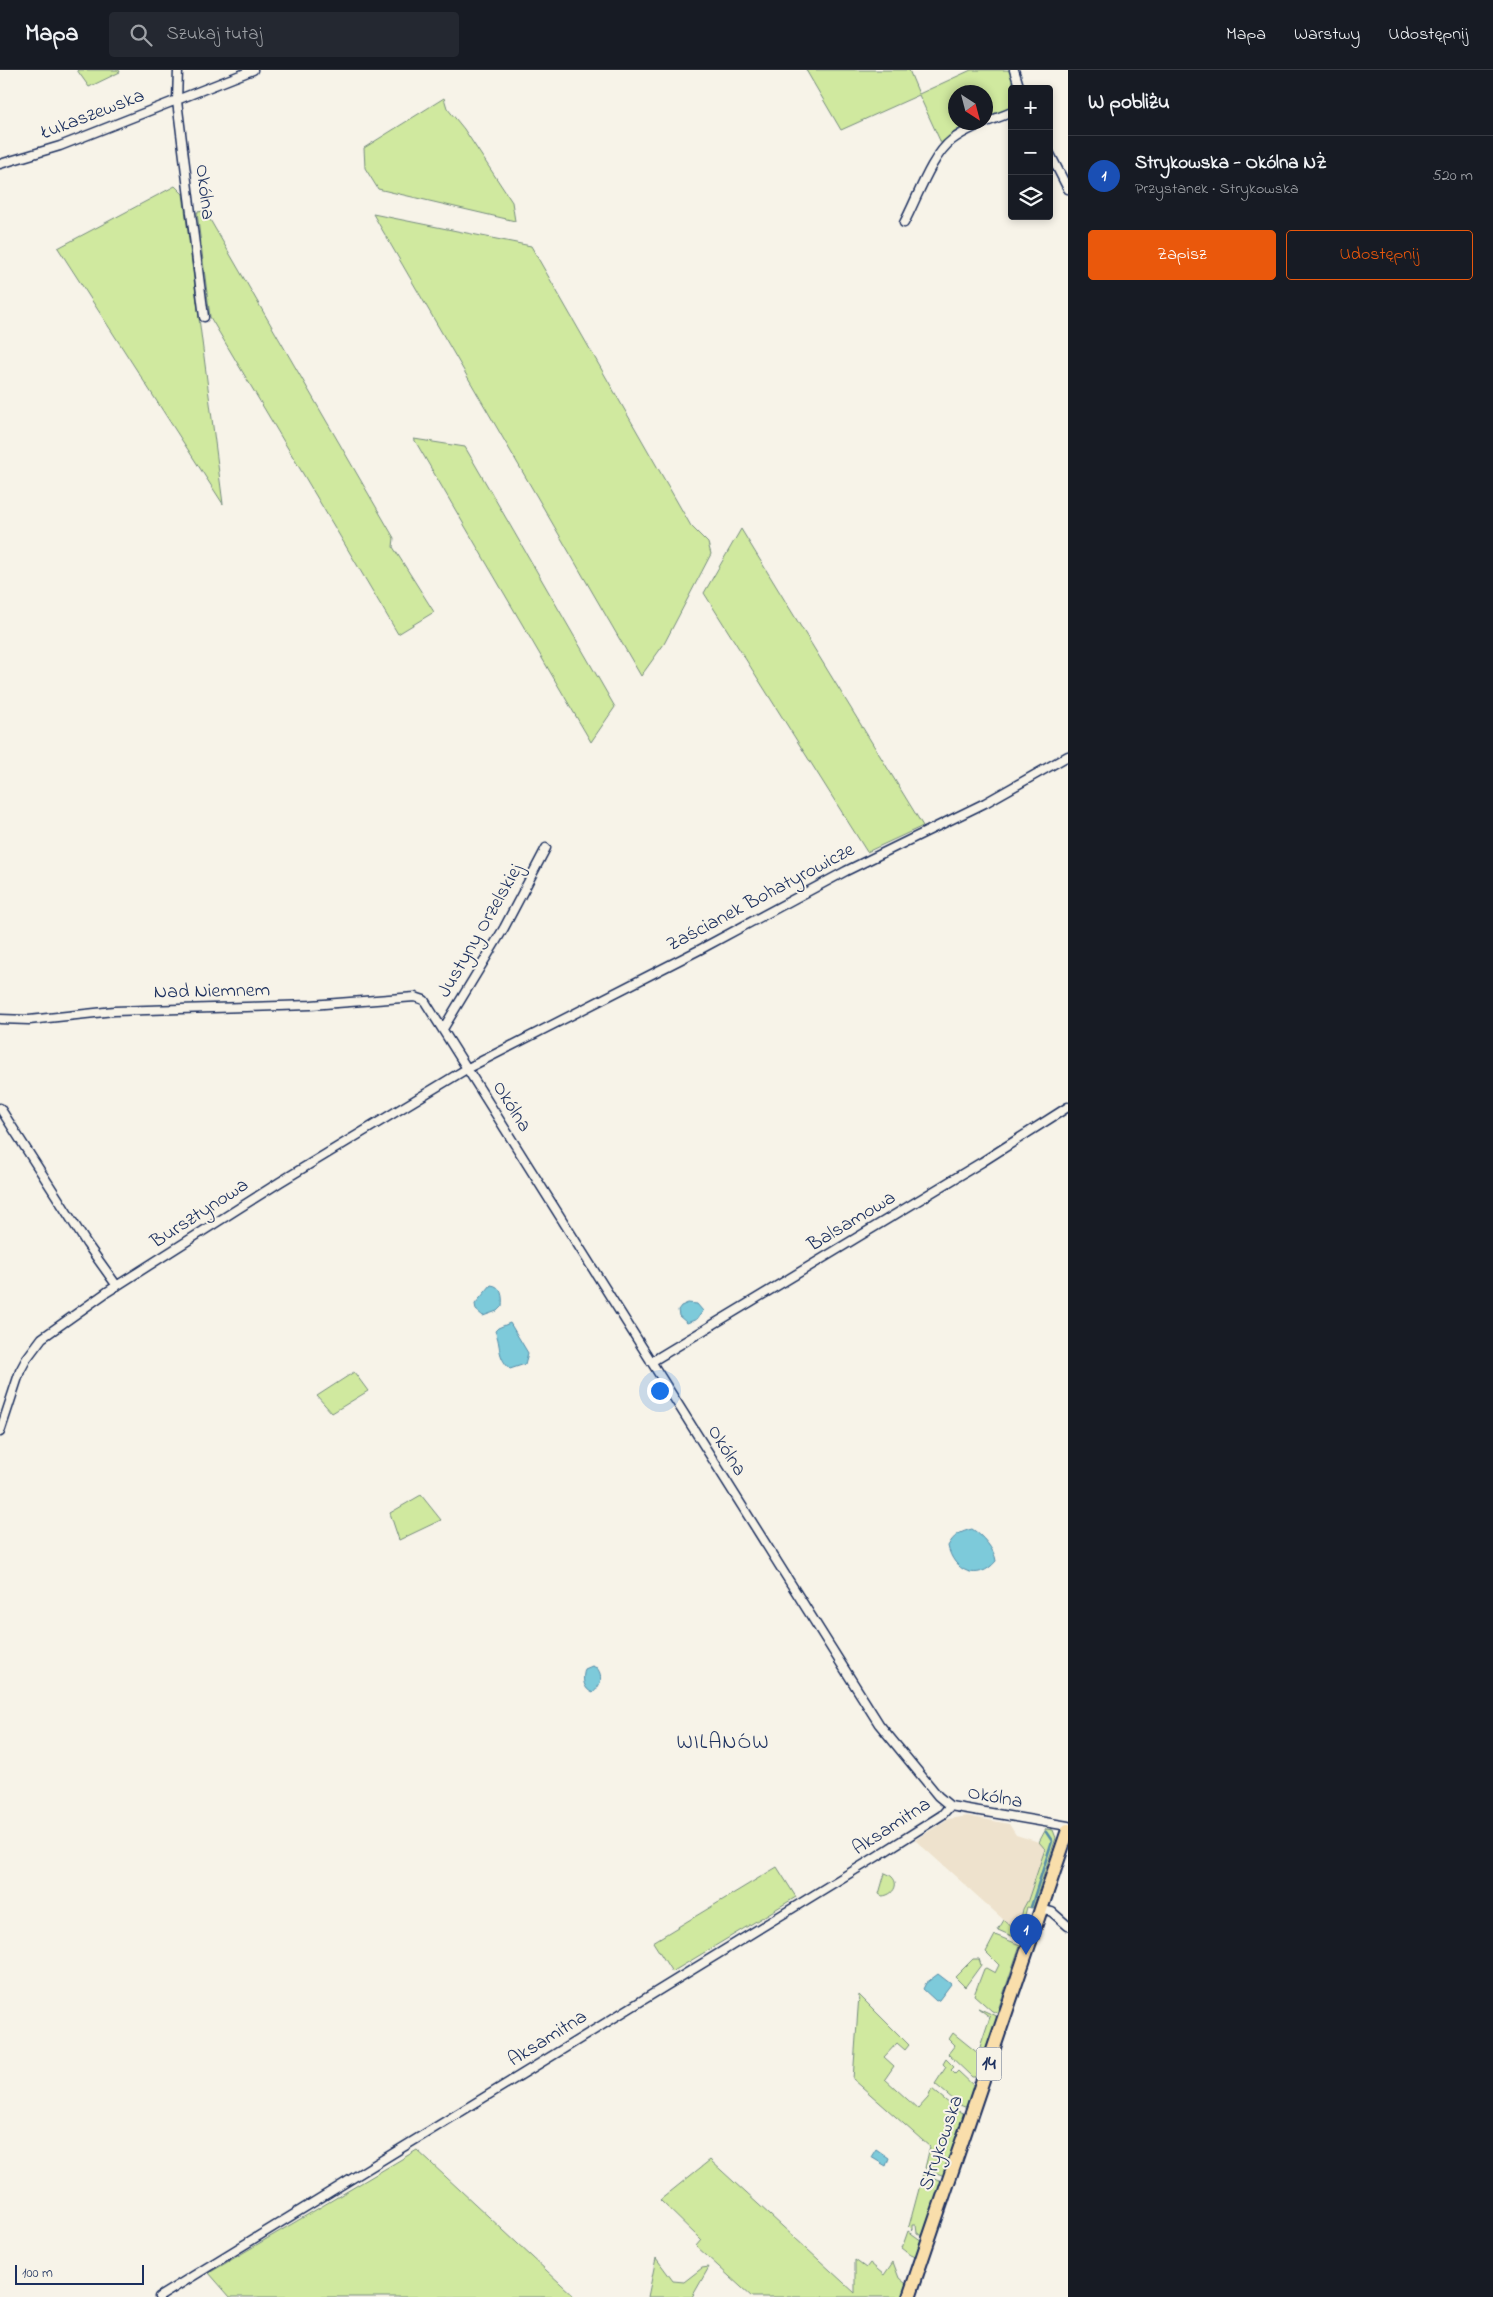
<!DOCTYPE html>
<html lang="pl">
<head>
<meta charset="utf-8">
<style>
	:root { --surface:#171b24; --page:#242831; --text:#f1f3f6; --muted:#9ea1a6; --line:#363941; --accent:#ea580c }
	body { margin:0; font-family:"Indie Flower",sans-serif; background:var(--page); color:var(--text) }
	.controls { position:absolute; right:15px; top:15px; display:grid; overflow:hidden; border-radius:5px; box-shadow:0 2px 8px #0003 }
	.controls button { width:45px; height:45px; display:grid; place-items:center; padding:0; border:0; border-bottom:1px solid var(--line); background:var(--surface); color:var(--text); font:25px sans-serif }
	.compass { position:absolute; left:948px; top:15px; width:45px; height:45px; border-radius:50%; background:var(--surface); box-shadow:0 2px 8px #0003; rotate:144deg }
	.scale { position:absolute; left:15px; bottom:12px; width:129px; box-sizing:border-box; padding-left:5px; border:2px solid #1b2f5e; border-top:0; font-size:14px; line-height:18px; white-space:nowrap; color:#1b2f5e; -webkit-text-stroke:4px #f7f3e8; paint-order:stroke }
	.you { position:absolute; left:659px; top:1320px; width:18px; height:18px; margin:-12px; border:4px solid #fff; border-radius:50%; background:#1a73e8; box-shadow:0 0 0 8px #1a73e833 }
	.badge { display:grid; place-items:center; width:32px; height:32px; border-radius:50%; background:var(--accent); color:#fff; font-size:16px; font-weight:700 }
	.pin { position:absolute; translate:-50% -41px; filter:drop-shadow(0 1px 2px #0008) }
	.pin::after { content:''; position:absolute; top:26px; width:18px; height:15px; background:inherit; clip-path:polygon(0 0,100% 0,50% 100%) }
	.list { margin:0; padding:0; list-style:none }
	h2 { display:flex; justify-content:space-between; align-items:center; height:65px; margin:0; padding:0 20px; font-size:21px }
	h2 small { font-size:16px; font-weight:400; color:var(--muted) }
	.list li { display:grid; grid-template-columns:32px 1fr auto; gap:15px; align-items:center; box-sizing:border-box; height:80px; padding:0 20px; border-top:1px solid var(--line) }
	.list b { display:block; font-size:19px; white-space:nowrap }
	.list p { margin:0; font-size:16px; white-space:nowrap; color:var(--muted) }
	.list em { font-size:16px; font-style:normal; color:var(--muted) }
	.actions { display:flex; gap:10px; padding:15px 20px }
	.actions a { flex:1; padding:11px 0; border:1px solid var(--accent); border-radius:5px; text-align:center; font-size:18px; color:var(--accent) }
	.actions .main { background:var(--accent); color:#fff }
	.icon { flex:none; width:28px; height:28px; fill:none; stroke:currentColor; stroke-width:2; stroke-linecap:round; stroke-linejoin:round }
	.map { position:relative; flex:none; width:1068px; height:2227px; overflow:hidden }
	header { display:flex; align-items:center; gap:30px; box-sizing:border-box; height:70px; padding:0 25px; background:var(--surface); border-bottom:1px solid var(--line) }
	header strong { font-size:24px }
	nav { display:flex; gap:28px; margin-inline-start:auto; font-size:18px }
	.search { width:350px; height:45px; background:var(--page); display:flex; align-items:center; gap:12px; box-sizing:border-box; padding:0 18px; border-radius:5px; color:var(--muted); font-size:19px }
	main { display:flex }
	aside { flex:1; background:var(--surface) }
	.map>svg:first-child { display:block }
	.built { fill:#eee2cd }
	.green { fill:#d0e99f; stroke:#768c7e }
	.water { fill:#7dcada; stroke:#568ca8 }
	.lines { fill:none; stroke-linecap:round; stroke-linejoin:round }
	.stream { stroke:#568ca8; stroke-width:2.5 }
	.street-casing { stroke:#1b2f5e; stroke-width:11 }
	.primary-casing { stroke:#1b2f5e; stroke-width:16 }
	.street { stroke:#f7f3e8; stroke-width:8 }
	.primary { stroke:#f9deab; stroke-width:12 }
	.labels { text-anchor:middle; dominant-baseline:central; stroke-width:4; stroke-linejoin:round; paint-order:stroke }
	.shield { fill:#f7f3e8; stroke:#5d6a87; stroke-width:1 }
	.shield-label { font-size:19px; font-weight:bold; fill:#1b2f5e }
	.street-label { font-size:20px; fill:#1b2f5e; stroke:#f7f3e8 }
	.neighbourhood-label { font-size:21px; letter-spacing:1px; fill:#1b2f5e; stroke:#f7f3e8 }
</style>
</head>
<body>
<header>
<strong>Mapa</strong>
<div class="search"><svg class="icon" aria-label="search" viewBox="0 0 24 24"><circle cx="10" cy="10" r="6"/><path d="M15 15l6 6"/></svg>Szukaj tutaj</div>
<nav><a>Mapa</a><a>Warstwy</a><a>Udostępnij</a></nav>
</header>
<main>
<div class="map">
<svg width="1068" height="2227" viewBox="0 0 1068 2227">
	<rect width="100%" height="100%" fill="#f7f3e8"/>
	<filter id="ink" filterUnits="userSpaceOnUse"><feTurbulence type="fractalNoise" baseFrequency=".02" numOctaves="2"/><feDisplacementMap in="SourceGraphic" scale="10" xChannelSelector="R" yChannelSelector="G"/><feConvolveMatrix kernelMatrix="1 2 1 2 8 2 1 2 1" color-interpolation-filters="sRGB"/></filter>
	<g filter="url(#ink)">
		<!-- built -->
		<path class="built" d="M968 1746 1009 1754 1016 1765 1039 1772 1045 1778 1028 1830 1023 1839 1019 1859 1015 1860 915 1770 948 1749Z"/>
		<!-- green -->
		<path class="green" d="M77 0H119L120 2 89 17Z
			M806 0H909L919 24 971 0H1010L1016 19H1012V38L986 49V22H956V52L978 53 953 63 942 75 919 25 841 60Z
			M444 28 447 38 464 59 512 132 515 151 378 119 365 98 364 78Z
			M175 116 183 124 223 434 58 178Z
			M205 141 394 468 393 477 434 542 398 564 210 247 197 142Z
			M373 144 531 176 691 456 708 473 711 484 664 574 641 606Z
			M414 369 465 377 615 637 591 672Z
			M741 459 923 756 867 782 704 523Z
			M354 1302 368 1321 332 1343 317 1326Z
			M421 1425 441 1450 399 1470 390 1443Z
			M1046 1759 1053 1760 1056 1768 1033 1838 1027 1837 1025 1845 1029 1847 1021 1870 998 1860 1004 1850 1015 1860 1019 1859 1023 1839 1028 1830 1045 1779 1039 1772Z
			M777 1797 796 1827 672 1902 653 1872Z
			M885 1803C901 1808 897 1825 882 1826L879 1824Z
			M995 1865 1020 1875 997 1943 992 1941 974 1925 984 1899 986 1898 995 1903 999 1895 986 1882Z
			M973 1889H979L981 1895 965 1917 955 1907Z
			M859 1925 909 1975 905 1980 897 1973 884 1987 894 1996 885 2009 918 2039 928 2028 932 2019 958 2041 965 2044 944 2106 925 2098 930 2077 853 2009Z
			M978 1938 998 1947 986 1982 980 1977 990 1947Z
			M953 1963 984 1988 977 2007H972L948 1984 955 1975 949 1969Z
			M946 1989 954 1997 951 2000 955 2004 958 2001 975 2017 967 2038 960 2035 935 2014 946 1997 943 1994Z
			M417 2080 575 2227H230L209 2203Z
			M710 2090 855 2223V2190L866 2198 870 2193 884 2205 893 2192 899 2208 906 2214 902 2227H752L696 2176 701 2170 660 2130Z
			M923 2104 942 2111 923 2166 917 2163 916 2155H913V2160L909 2156Z
			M908 2161 922 2171 916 2187 911 2185 902 2178Z
			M656 2188 673 2211 684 2212 702 2198 709 2197 692 2227H648Z"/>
		<!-- water -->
		<path class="water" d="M491 1215C502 1216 503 1227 502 1236L497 1241 483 1246 476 1240 475 1234Z
			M688 1233 697 1234 703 1241 697 1249 687 1253 679 1246 678 1240 681 1236Z
			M510 1253 528 1283 525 1294 510 1299C496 1285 502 1277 495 1261L498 1258Z
			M972 1459C982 1465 995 1480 996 1491 978 1513 953 1501 948 1476 954 1465 960 1462 972 1459Z
			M592 1596 597 1598C604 1607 600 1616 593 1623 583 1619 582 1609 585 1599Z
			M938 1904 951 1914 939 1930 936 1931 923 1919 926 1913Z
			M876 2079 889 2088 886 2096 871 2087Z"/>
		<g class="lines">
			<!-- stream -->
			<path class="stream" d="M1031 1837 1052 1771 1046 1762
				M1014 1865 1016 1867 1023 1860 1027 1848"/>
			<!-- street casing -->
			<g class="street-casing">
				<path id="street" d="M178 0 177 31 204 247
					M1014 0 1020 19
					M1049 82 1068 119
					M0 94 60 76 253 0
					M904 153C917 129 931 86 952 70 969 57 993 50 1012 42
					M0 949 29 950 114 941 311 935 415 927 424 930 879 1654 938 1726 950 1736 1068 1756
					M443 959 504 858 546 778
					M0 1038 87 1174 117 1216
					M651 1292 982 1092 1068 1037
					M0 1362 20 1301 27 1288 42 1268 107 1222 280 1112 468 998 699 880 846 801 985 733 1068 686
					M1041 1839 1052 1842 1068 1856
					M159 2227 876 1787 942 1745 950 1736"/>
			</g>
			<!-- primary casing -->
			<g class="primary-casing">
				<path id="primary" d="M909 2227 1068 1760"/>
			</g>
			<!-- street -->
			<use href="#street" class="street"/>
			<!-- primary -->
			<use href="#primary" class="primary"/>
		</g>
	</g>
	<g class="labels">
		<!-- shield labels -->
		<rect class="shield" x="976.5" y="1977.5" width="25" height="33" rx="4"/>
		<g class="shield-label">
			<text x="989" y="1994">14</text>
		</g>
		<!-- street labels -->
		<g class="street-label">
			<text transform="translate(93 45) rotate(-21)">Łukaszewska</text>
			<text transform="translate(204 122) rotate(83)">Okólna</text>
			<text transform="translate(761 828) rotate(-28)">Zaścianek Bohatyrowicze</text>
			<text transform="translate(481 861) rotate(-60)">Justyny Orzelskiej</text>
			<text transform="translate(212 922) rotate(-1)">Nad Niemnem</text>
			<text transform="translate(511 1037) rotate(58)">Okólna</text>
			<text transform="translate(200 1144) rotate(-33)">Bursztynowa</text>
			<text transform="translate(852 1152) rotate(-31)">Balsamowa</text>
			<text transform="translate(726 1381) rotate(58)">Okólna</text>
			<text transform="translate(995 1728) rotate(10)">Okólna</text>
			<text transform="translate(892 1757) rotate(-33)">Aksamitna</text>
			<text transform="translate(548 1969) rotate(-32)">Aksamitna</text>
			<text transform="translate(942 2073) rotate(-71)">Strykowska</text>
		</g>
		<!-- neighbourhood labels -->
		<g class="neighbourhood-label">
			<text x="723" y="1673">WILANÓW</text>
		</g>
	</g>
</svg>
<div class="controls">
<button>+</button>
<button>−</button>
<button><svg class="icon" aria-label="layers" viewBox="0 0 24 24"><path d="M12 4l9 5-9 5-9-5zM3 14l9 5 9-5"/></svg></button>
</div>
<svg class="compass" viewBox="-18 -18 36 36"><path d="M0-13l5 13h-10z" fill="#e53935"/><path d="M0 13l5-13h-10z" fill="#9ea1a6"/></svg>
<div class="scale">100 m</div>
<div class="you"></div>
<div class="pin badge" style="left:1026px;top:1885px;background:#1a4fb4">1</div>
</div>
<aside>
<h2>W pobliżu<small></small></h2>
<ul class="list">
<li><span class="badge" style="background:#1a4fb4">1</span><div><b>Strykowska - Okólna NŻ</b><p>Przystanek · Strykowska</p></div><em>520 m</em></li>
</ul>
<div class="actions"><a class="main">Zapisz</a><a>Udostępnij</a></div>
</aside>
</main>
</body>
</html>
